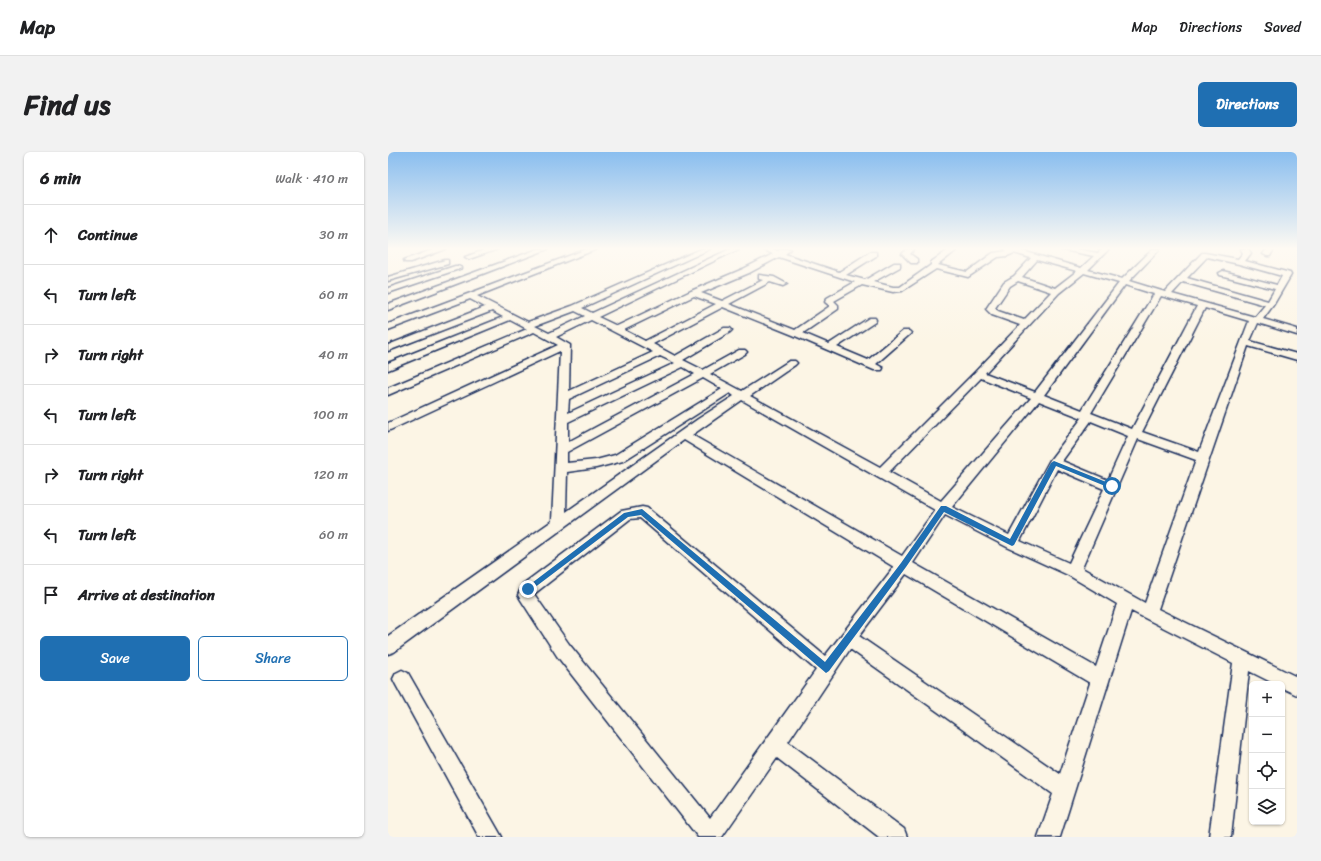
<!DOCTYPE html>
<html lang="en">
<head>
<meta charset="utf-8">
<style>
	:root { --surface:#fff; --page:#f2f2f2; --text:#202124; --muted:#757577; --line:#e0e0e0; --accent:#1f6fb2 }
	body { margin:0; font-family:Sriracha,sans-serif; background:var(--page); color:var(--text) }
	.controls { position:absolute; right:12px; bottom:12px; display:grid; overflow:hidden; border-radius:6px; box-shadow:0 1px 3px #0004 }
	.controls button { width:36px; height:36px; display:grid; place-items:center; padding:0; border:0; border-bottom:1px solid var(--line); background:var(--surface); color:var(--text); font:20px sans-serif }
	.stop { position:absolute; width:12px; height:12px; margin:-9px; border:3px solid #1f6fb2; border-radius:50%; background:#fff }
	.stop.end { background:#1f6fb2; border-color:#fff; box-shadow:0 1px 4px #0008 }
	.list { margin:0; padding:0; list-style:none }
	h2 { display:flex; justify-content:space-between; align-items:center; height:52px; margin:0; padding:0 16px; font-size:17px }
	h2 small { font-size:13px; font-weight:400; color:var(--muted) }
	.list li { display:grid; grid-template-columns:26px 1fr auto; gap:12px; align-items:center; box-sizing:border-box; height:60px; padding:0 16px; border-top:1px solid var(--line) }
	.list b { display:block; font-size:15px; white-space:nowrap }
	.list em { font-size:13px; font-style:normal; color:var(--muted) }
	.actions { display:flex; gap:8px; padding:12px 16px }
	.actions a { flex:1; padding:9px 0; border:1px solid var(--accent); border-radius:6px; text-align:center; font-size:14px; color:var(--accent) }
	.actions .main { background:var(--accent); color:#fff }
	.icon { flex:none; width:22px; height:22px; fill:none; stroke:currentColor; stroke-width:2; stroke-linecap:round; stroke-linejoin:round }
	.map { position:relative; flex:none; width:909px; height:685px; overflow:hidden; border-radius:6px }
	header { display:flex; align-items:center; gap:24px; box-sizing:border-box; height:56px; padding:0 20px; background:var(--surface); border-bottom:1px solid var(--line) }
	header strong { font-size:19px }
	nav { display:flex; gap:22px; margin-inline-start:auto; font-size:14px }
	.intro { display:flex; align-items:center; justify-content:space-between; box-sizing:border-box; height:96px; padding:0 24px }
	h1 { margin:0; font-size:28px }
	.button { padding:10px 18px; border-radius:6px; background:var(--accent); color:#fff; font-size:14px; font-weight:700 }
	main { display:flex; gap:24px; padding:0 24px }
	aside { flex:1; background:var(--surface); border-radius:6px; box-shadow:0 1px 3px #0004 }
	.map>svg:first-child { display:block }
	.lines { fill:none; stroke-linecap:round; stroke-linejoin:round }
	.minor-casing { stroke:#1b2f5e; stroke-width:3 }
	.minor { fill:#fcf5e5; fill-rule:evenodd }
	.route { fill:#1f6fb2 }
</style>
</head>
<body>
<header>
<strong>Map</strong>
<nav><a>Map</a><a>Directions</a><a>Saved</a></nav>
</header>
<div class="intro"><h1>Find us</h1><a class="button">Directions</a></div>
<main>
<aside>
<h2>6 min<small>Walk · 410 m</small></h2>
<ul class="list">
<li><svg class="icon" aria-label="ahead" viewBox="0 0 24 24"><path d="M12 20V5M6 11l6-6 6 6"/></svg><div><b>Continue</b></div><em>30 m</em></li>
<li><svg class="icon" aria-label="left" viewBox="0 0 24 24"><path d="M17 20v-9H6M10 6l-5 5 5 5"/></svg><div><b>Turn left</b></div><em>60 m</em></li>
<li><svg class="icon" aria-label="right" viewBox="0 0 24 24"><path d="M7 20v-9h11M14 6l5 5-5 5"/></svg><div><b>Turn right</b></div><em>40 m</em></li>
<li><svg class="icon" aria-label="left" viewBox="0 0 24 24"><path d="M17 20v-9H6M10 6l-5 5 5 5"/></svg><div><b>Turn left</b></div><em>100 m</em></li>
<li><svg class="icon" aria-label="right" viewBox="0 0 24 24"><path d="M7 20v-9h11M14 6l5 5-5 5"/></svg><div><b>Turn right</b></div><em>120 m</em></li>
<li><svg class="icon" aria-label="left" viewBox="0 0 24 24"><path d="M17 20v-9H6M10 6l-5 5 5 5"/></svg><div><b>Turn left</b></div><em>60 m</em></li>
<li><svg class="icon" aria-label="arrive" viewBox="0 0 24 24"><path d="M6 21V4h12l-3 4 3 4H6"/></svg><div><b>Arrive at destination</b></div></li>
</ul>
<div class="actions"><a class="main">Save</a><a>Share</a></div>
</aside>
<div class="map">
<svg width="909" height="685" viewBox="0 0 909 685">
	<rect width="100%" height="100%" fill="#fcf5e5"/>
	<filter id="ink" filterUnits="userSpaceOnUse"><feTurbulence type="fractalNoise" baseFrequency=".025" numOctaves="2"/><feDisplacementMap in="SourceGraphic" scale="8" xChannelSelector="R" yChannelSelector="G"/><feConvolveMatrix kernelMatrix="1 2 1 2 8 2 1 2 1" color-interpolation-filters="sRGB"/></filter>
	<g filter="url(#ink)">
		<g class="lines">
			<!-- minor casing -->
			<g class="minor-casing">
				<path id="minor" d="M47 97H58L23 110H17L16 108Z
					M99 97H110L81 107 77 105Z
					M150 97H160L0 158V152Z
					M199 97H209L89 144 140 170 184 154 313 97H322L194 156 204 161 342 97H351L210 165 229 174 303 139 355 117 385 102 374 97H384L390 99 394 97H403L397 102 451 120 482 100H488V104L458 123 477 128 506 111H512V115L485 130 505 135H512L543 113V110L562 97H570L550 113 579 120 605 101 619 99 616 97H628L693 116 706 104 670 97H688L710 101 714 97H721L700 118 734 127 765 97H772L741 129 777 140 814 101H817L850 107 855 101 853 97H860L863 101 857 109 902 121 903 123 886 152 875 167 909 177V183L870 171 862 189 909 202V208L860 194 770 457 909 525V543L894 536V532H887L861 519 843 685H821L845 511 743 459 672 685H650L665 642 462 497 400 590 516 677 519 685H491L389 606 334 685H310L169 504 133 448 130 443 135 432 233 359 254 355 259 356 437 504 506 415 296 288 6 500 0 502V484L164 369 172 199 0 279V271L170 193 146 180 0 243V236L139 177 122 168 0 218V211L115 165 104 159 0 199V193L97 155 82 147 0 178V172ZM626 101 643 106 626 124 616 130 598 157 604 163 632 173 587 220 492 315 362 244 407 213 409 211 407 209H401L354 239 322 222 357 202 359 200 357 198H351L315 218 295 208 342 180 344 178 342 176H336L287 204 265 192 335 155 405 183 486 218H494L495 216 488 212 521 183 523 181 521 179H515L480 208 449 195 487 170 488 168 487 166H481L441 192 415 181 450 157V153L446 149 474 133 505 140 514 139 548 117 580 125 610 105 619 104ZM391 105 467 130 439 146 437 150 442 154 407 178 341 152 382 130 395 134 399 132 386 125 371 123V127L375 128 334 149 313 141 361 121ZM819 105 851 112 894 124 889 133 835 119 831 121 832 123 887 137 880 149 799 126ZM649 108 689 119 667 136 634 125ZM696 121 731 131 647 240 597 221 671 141ZM630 129 663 140 636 168 610 159 607 156 622 134ZM795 130 877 153 867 165 784 142ZM737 133 766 142 694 258 656 243ZM306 144 328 152 257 189 236 178ZM773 144 809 154 744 277 703 261ZM817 156 861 169 811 300 754 280ZM187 159 197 164 161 181 147 174ZM203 168 265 200 181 239 182 193 168 185ZM272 204 287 211 180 261 181 247ZM295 215 307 222 180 290V270ZM315 226 334 237 227 303 208 308 179 311V300ZM593 226 643 246 553 349 501 320ZM342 241 346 244 310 267 178 360 179 320 208 316 235 309ZM354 248 547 358 514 404 304 283ZM651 249 694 266 662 308 621 383 564 355ZM703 269 740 284 720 328 674 309ZM750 287 808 308 757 451 694 416ZM669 317 716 337 681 411 632 389ZM557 363 619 395 680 423 729 452 708 515 525 411ZM252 366 428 518 322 666 181 492 146 442 242 367ZM518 422 702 531 672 622 471 484Z
					M519 97H526L522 102 529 107V111H523L514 102Z
					M879 97H886L882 104H879L875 102Z
					M57 108H60V112L0 129V125Z
					M67 114H70L74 116 0 141V136Z
					M14 518 20 521 114 685H91L8 533 5 527 8 521Z"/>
			</g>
			<!-- minor -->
			<use href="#minor" class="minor"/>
		</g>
	</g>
	<!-- sky -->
	<linearGradient id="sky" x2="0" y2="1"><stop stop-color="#8abeef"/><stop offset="0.5" stop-color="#fefaf3"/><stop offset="1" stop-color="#fefaf3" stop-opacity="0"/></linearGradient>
	<rect width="909" height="193" fill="url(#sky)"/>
	<!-- route -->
	<path class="route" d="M666 309 728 334 727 336H722L668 314 626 393 624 394 556 360 518 415 441 519 438 521 253 363 240 365 142 439H137L136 437 236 361 254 357 437 510 513 411 553 354H558L622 387 663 311Z"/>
</svg>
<div class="controls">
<button>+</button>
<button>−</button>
<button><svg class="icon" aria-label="locate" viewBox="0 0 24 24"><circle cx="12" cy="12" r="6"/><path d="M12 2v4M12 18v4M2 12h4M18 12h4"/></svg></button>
<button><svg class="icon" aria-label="layers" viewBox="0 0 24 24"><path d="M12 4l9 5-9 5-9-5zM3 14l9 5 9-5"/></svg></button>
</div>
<div class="stop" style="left:724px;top:334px"></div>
<div class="stop end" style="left:140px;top:437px"></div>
</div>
</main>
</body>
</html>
